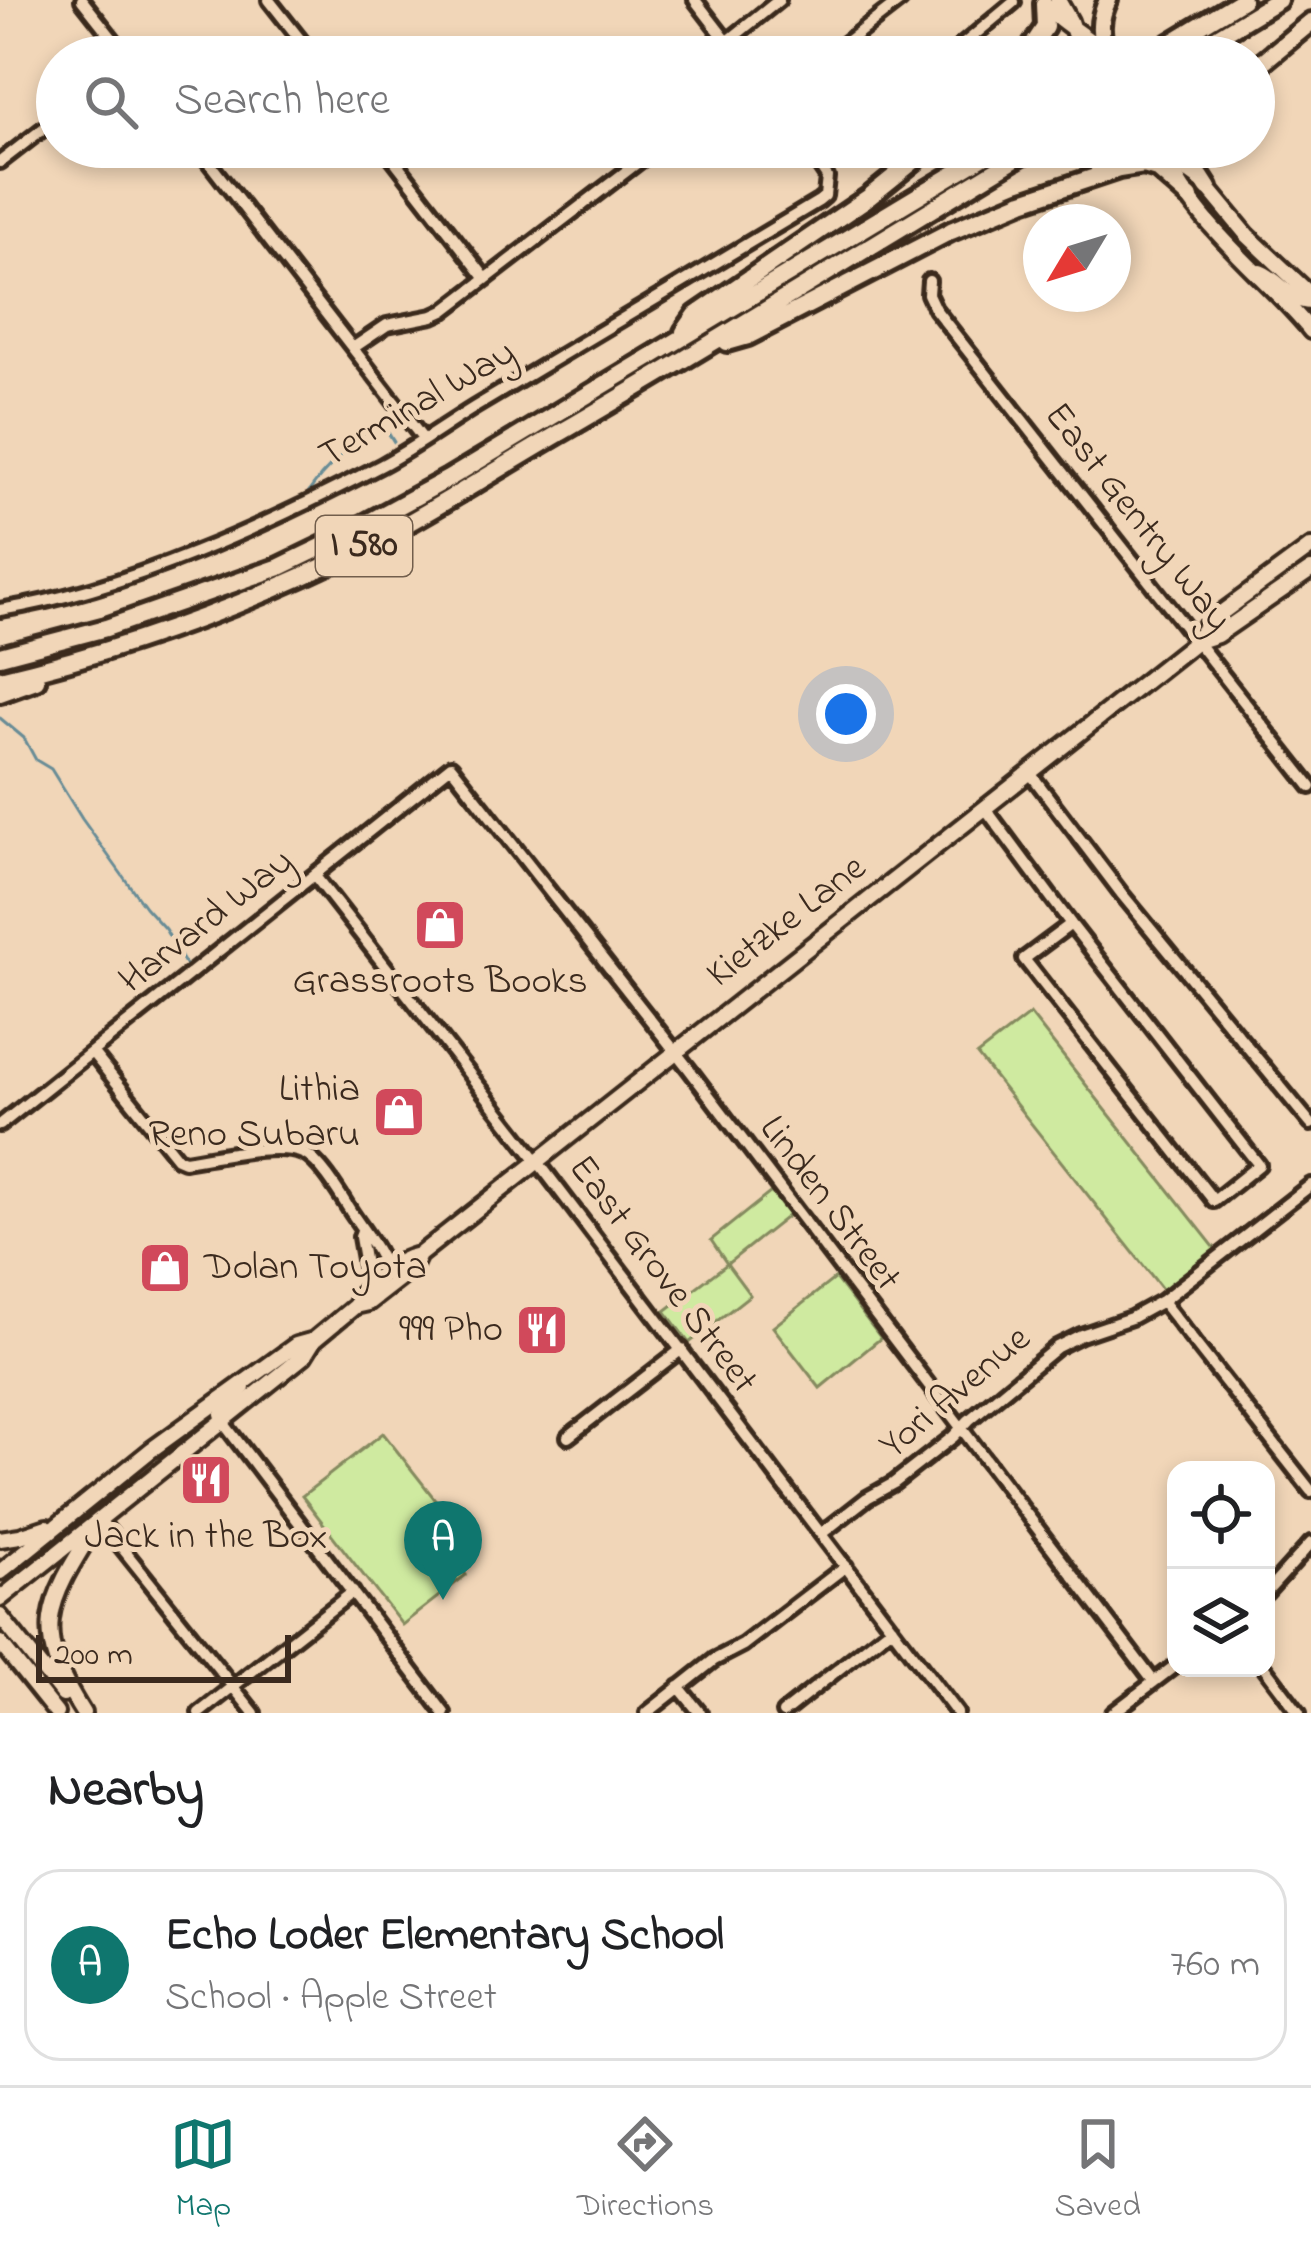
<!DOCTYPE html>
<html lang="en">
<head>
<meta charset="utf-8">
<style>
	:root { --surface:#fff; --page:#f2f2f2; --text:#202124; --muted:#757577; --line:#e0e0e0; --accent:#0f766e }
	body { margin:0; font-family:"Indie Flower",sans-serif; background:var(--page); color:var(--text) }
	.controls { position:absolute; right:36px; bottom:36px; display:grid; overflow:hidden; border-radius:24px; box-shadow:0 6px 18px #0003 }
	.controls button { width:108px; height:108px; display:grid; place-items:center; padding:0; border:0; border-bottom:3px solid var(--line); background:var(--surface); color:var(--text); font:60px sans-serif }
	.compass { position:absolute; left:1023px; top:204px; width:108px; height:108px; border-radius:50%; background:var(--surface); box-shadow:0 6px 18px #0003; rotate:232deg }
	.scale { position:absolute; left:36px; bottom:30px; width:255px; box-sizing:border-box; padding-left:12px; border:6px solid #3b2a1e; border-top:0; font-size:33px; line-height:42px; white-space:nowrap; color:#3b2a1e; -webkit-text-stroke:9px #f1d6b8; paint-order:stroke }
	.you { position:absolute; left:846px; top:714px; width:42px; height:42px; margin:-30px; border:9px solid #fff; border-radius:50%; background:#1a73e8; box-shadow:0 0 0 18px #1a73e833 }
	.badge { display:grid; place-items:center; width:78px; height:78px; border-radius:50%; background:var(--accent); color:#fff; font-size:39px; font-weight:700 }
	.pin { position:absolute; translate:-50% -99px; filter:drop-shadow(0 3px 6px #0008) }
	.pin::after { content:''; position:absolute; top:63px; width:42px; height:36px; background:inherit; clip-path:polygon(0 0,100% 0,50% 100%) }
	.list { margin:0; padding:0; list-style:none }
	h2 { display:flex; justify-content:space-between; align-items:center; height:156px; margin:0; padding:0 48px; font-size:51px }
	h2 small { font-size:39px; font-weight:400; color:var(--muted) }
	.list li { display:grid; grid-template-columns:78px 1fr auto; gap:36px; align-items:center; box-sizing:border-box; height:192px; margin:0 24px 24px; padding:0 24px; border:3px solid var(--line); border-radius:36px }
	.list b { display:block; font-size:45px; white-space:nowrap }
	.list p { margin:0; font-size:39px; white-space:nowrap; color:var(--muted) }
	.list em { font-size:39px; font-style:normal; color:var(--muted) }
	.icon { flex:none; width:66px; height:66px; fill:none; stroke:currentColor; stroke-width:2; stroke-linecap:round; stroke-linejoin:round }
	.map { position:relative; flex:none; width:1311px; height:1713px; overflow:hidden }
	.search { position:absolute; background:var(--surface); box-shadow:0 6px 18px #0003; left:36px; right:36px; top:36px; height:132px; display:flex; align-items:center; gap:30px; box-sizing:border-box; padding:0 42px; border-radius:66px; color:var(--muted); font-size:45px }
	.sheet { height:372px; background:var(--surface) }
	nav { display:flex; justify-content:space-around; align-items:center; box-sizing:border-box; height:168px; border-top:3px solid var(--line); background:var(--surface); font-size:33px; color:var(--muted) }
	nav a { display:grid; justify-items:center; gap:6px }
	nav .on { color:var(--accent) }
	.map>svg:first-child { display:block }
	.green { fill:#cfeaa0; stroke:#858a5f; stroke-width:3 }
	.lines { fill:none; stroke-linecap:round; stroke-linejoin:round }
	.stream { stroke:#678c96; stroke-width:3 }
	.minor-casing { stroke:#3b2a1e; stroke-width:20 }
	.major-casing { stroke:#3b2a1e; stroke-width:22 }
	.highway-casing { stroke:#3b2a1e; stroke-width:26 }
	.minor { stroke:#f1d6b8; stroke-width:10 }
	.major { stroke:#f1d6b8; stroke-width:14 }
	.highway { stroke:#f1d6b8; stroke-width:16 }
	.labels { text-anchor:middle; dominant-baseline:central; stroke-width:10; stroke-linejoin:round; paint-order:stroke }
	.shield { fill:#f1d6b8; stroke:#725e4c; stroke-width:3 }
	.shield-label { font-size:36px; font-weight:bold; fill:#3b2a1e }
	.street-label { font-size:39px; fill:#3b2a1e; stroke:#f1d6b8 }
	.poi-label { font-size:39px; fill:#3b2a1e; stroke:#f1d6b8 }
</style>
</head>
<body>
<div class="map">
<svg width="1311" height="1713" viewBox="0 0 1311 1713">
	<rect width="100%" height="100%" fill="#f1d6b8"/>
	<filter id="ink" filterUnits="userSpaceOnUse"><feTurbulence type="fractalNoise" baseFrequency=".00833" numOctaves="2"/><feDisplacementMap in="SourceGraphic" scale="24" xChannelSelector="R" yChannelSelector="G"/><feConvolveMatrix kernelMatrix="1 2 1 2 8 2 1 2 1" color-interpolation-filters="sRGB"/></filter>
	<g filter="url(#ink)">
		<!-- green -->
		<path class="green" d="M1030 1014 1218 1252 1166 1294 977 1055Z
			M771 1192 789 1215 727 1264 750 1295 689 1343 665 1311 727 1264 711 1240Z
			M835 1278 881 1338 820 1388 773 1327Z
			M383 1433 456 1526 442 1537V1544L466 1575 402 1625 302 1496Z"/>
		<g class="lines">
			<!-- stream -->
			<path class="stream" d="M382 423 394 442
				M304 499C327 461 364 439 393 408
				M0 718 24 738 36 760 51 769 82 819 145 907 165 929 188 969"/>
			<!-- minor casing -->
			<g class="minor-casing">
				<path id="minor" d="M82 0 127 57
					M269 0 314 57
					M695 0 739 57
					M727 42 779 0
					M806 57 822 47 831 54 901 0
					M948 57 1014 2
					M197 147 423 439
					M384 147 486 279
					M0 162 57 118
					M820 164 840 147
					M929 281 928 294 935 309 1311 787
					M353 348 387 325 433 316 444 311 658 147
					M0 610C127 590 269 524 382 465 414 448 444 426 475 407 590 339 704 269 819 201L825 196 827 177 807 147
					M1030 773 1121 893 1311 1124
					M985 808 1071 924 1259 1165 1214 1201 1024 959 1071 924
					M315 876 538 1162 957 1713
					M92 1052 177 1158 184 1161C213 1157 279 1141 305 1154 321 1162 341 1196 351 1212 365 1233 381 1252 388 1276
					M0 1125 451 766 689 1069 1154 1682
					M362 1230 360 1237 369 1287
					M1162 1301 1311 1491
					M245 1388 220 1414 222 1421 444 1713
					M568 1437 682 1349
					M99 1519 254 1713
					M821 1534 867 1498 894 1483 953 1437 969 1420 1057 1347 1081 1335 1131 1318 1162 1301 1311 1185
					M1266 1593 1311 1543
					M1265 1668 1299 1713
					M679 1687 700 1713
					M199 1713 353 1592
					M647 1713 714 1660 743 1645 846 1566
					M783 1713 892 1627
					M1113 1713 1176 1665"/>
			</g>
			<!-- major casing -->
			<g class="major-casing">
				<path id="major" d="M1058 0 1070 21 1082 57
					M1044 4C1061 24 1087 35 1105 54
					M1162 147C1187 220 1264 273 1311 331
					M1164 154 1203 182 1247 235 1311 295
					M1260 272C1279 279 1291 303 1311 302
					M1195 642 1217 635 1311 570
					M355 1306C363 1285 397 1259 419 1255L1195 642 1209 622 1311 547
					M0 1539 20 1536 47 1527
					M0 1572 151 1450 296 1345 314 1340
					M0 1599 304 1356 314 1340 355 1306 368 1303 413 1268 419 1255
					M0 1616 63 1695
					M0 1643 56 1713
					M83 1713C30 1629 47 1604 95 1527"/>
			</g>
			<!-- highway casing -->
			<g class="highway-casing">
				<path id="highway" d="M1025 57 1045 27 1044 4
					M1036 57H1063
					M1108 57C1099 37 1098 20 1108 0
					M1148 57 1242 0
					M1184 57 1278 0
					M1254 69 1311 22
					M1187 147 1190 160 1208 188
					M1099 170 1112 161 1122 147
					M684 332 696 315 869 197 931 147
					M727 342 748 336 951 231 1023 201 1119 169 1144 165 1157 169 1190 198
					M0 656 106 628 280 567 338 539 448 479 999 147
					M0 679C128 649 251 604 368 545 435 510 499 468 565 430 723 338 878 241 1034 147
					M0 693 36 680"/>
			</g>
			<!-- minor -->
			<use href="#minor" class="minor"/>
			<!-- major -->
			<use href="#major" class="major"/>
			<!-- highway -->
			<use href="#highway" class="highway"/>
		</g>
	</g>
	<!-- icons -->
	<defs>
		<g id="shop-square" transform="scale(2.7)"><rect x="-9" y="-9" width="18" height="18" rx="4" fill="#d1495b" stroke="#f1d6b8"/><path d="M-5-2.5h2.3a2.7 3.5 0 0 1 5.4 0H5L5.5 6h-11ZM-1.5-2.5h3a1.5 2.3 0 0 0-3 0Z" fill="#fff"/></g>
		<g id="restaurant-square" transform="scale(2.7)"><rect x="-9" y="-9" width="18" height="18" rx="4" fill="#d1495b" stroke="#f1d6b8"/><path d="M-5-6h1v4h1v-4h1v4h1v-4h1v5L-1.5 .5V6h-2V.5L-5-1ZM5-6V6H3V1.5H1.5Q1.5-4 5-6Z" fill="#fff"/></g>
	</defs>
	<g fill-rule="evenodd">
		<use href="#shop-square" x="440" y="925"/>
		<use href="#shop-square" x="399" y="1112"/>
		<use href="#shop-square" x="165" y="1268"/>
		<use href="#restaurant-square" x="542" y="1330"/>
		<use href="#restaurant-square" x="206" y="1480"/>
	</g>
	<g class="labels">
		<!-- shield labels -->
		<rect class="shield" x="316" y="516" width="96" height="60" rx="9"/>
		<g class="shield-label">
			<text x="364" y="546">I 580</text>
		</g>
		<!-- street labels -->
		<g class="street-label">
			<text transform="translate(418 405) rotate(-30)">Terminal Way</text>
			<text transform="translate(1137 518) rotate(52)">East Gentry Way</text>
			<text transform="translate(207 922) rotate(-38)">Harvard Way</text>
			<text transform="translate(787 922) rotate(-38)">Kietzke Lane</text>
			<text transform="translate(829 1204) rotate(53)">Linden Street</text>
			<text transform="translate(662 1275) rotate(53)">East Grove Street</text>
			<text transform="translate(956 1393) rotate(-40)">Yori Avenue</text>
		</g>
		<!-- poi labels -->
		<g class="poi-label">
			<text x="440" y="982">Grassroots Books</text>
			<text x="360" y="1090" text-anchor="end">Lithia<tspan x="360" dy="45">Reno Subaru</tspan></text>
			<text x="204" y="1268" text-anchor="start">Dolan Toyota</text>
			<text x="503" y="1330" text-anchor="end">999 Pho</text>
			<text x="206" y="1537">Jack in the Box</text>
		</g>
	</g>
</svg>
<div class="controls">
<button><svg class="icon" aria-label="locate" viewBox="0 0 24 24"><circle cx="12" cy="12" r="6"/><path d="M12 2v4M12 18v4M2 12h4M18 12h4"/></svg></button>
<button><svg class="icon" aria-label="layers" viewBox="0 0 24 24"><path d="M12 4l9 5-9 5-9-5zM3 14l9 5 9-5"/></svg></button>
</div>
<svg class="compass" viewBox="-18 -18 36 36"><path d="M0-13l5 13h-10z" fill="#e53935"/><path d="M0 13l5-13h-10z" fill="#757577"/></svg>
<div class="scale">200 m</div>
<div class="you"></div>
<div class="pin badge" style="left:443px;top:1600px">A</div>
<div class="search"><svg class="icon" aria-label="search" viewBox="0 0 24 24"><circle cx="10" cy="10" r="6"/><path d="M15 15l6 6"/></svg>Search here</div>
</div>
<section class="sheet">
<h2>Nearby<small></small></h2>
<ul class="list">
<li><span class="badge">A</span><div><b>Echo Loder Elementary School</b><p>School · Apple Street</p></div><em>760 m</em></li>
</ul>
</section>
<nav>
<a class="on"><svg class="icon" aria-label="map" viewBox="0 0 24 24"><path d="M3 6l6-2 6 2 6-2v14l-6 2-6-2-6 2zM9 4v14M15 6v14"/></svg>Map</a>
<a><svg class="icon" aria-label="directions" viewBox="0 0 24 24"><path d="M12 3l9 9-9 9-9-9zM9 14v-3h6M13 9l2 2-2 2"/></svg>Directions</a>
<a><svg class="icon" aria-label="saved" viewBox="0 0 24 24"><path d="M7 4h10v16l-5-4-5 4z"/></svg>Saved</a>
</nav>
</body>
</html>
